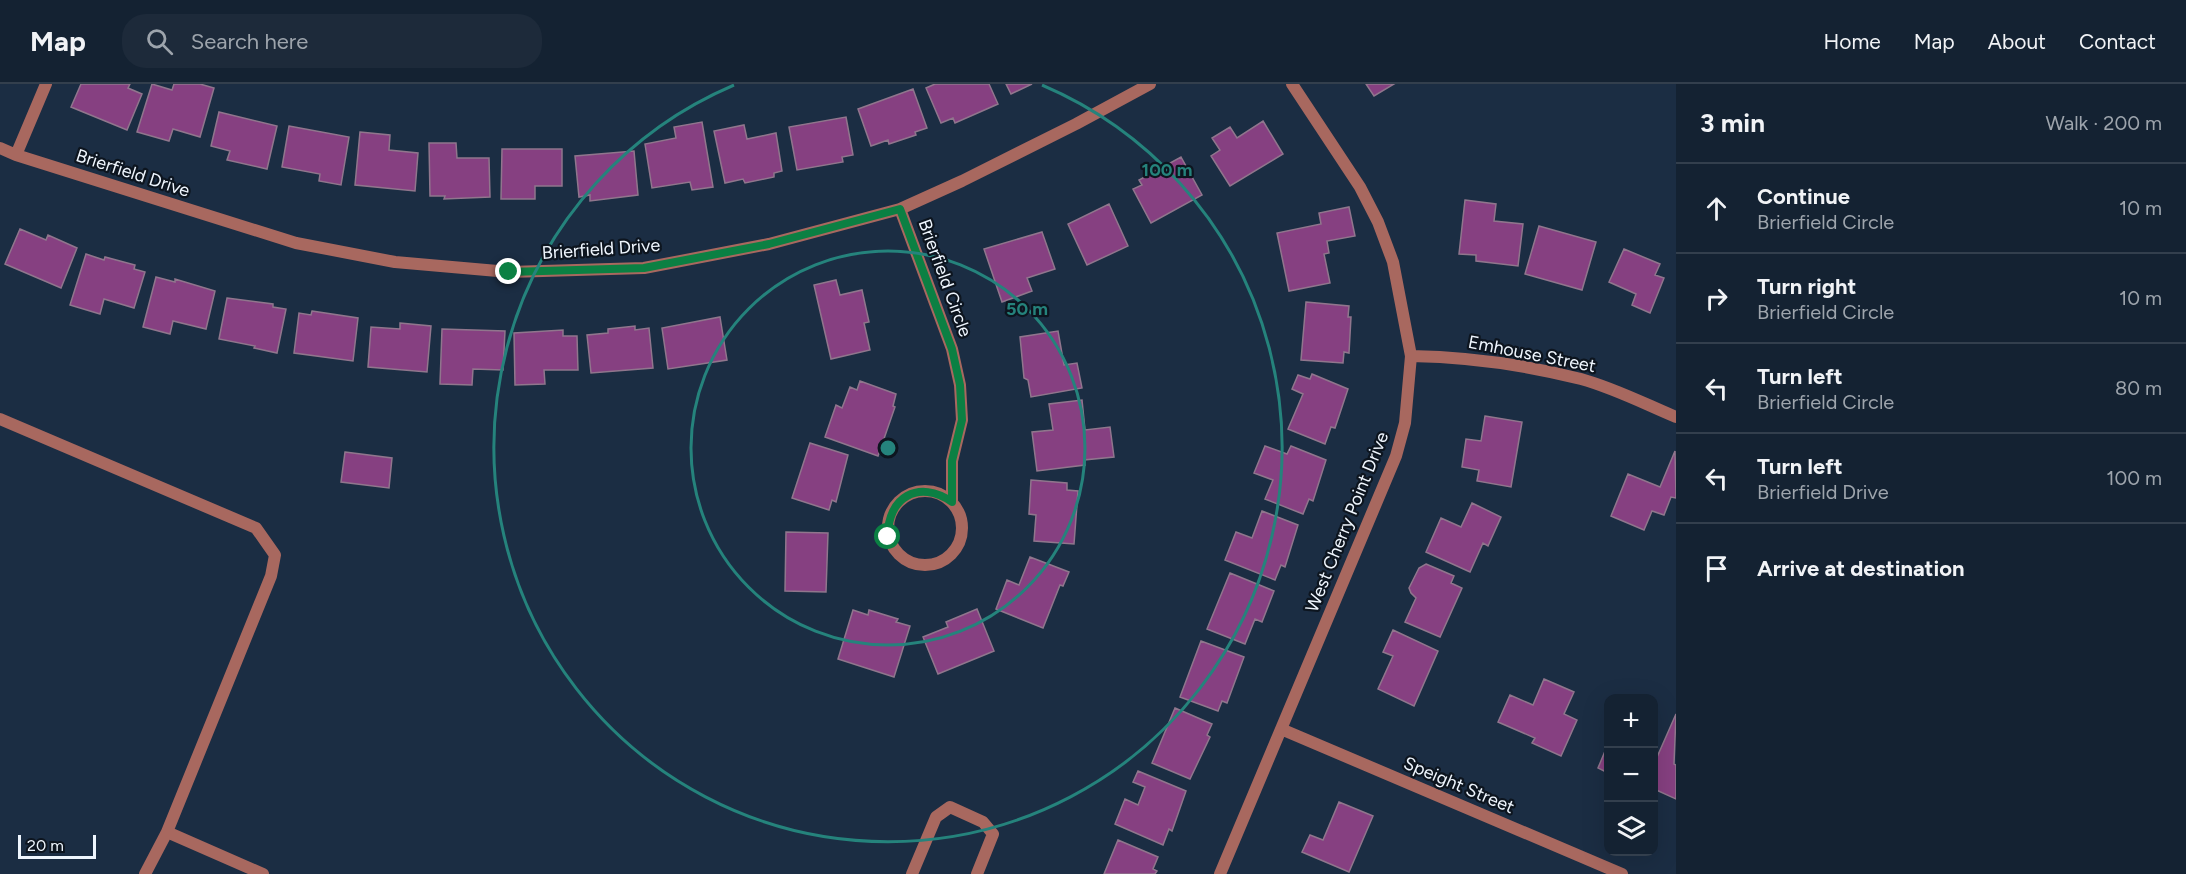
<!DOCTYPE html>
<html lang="en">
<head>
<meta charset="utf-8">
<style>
	:root { --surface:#142232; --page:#1d2a3a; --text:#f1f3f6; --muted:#9da4ac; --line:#333f4d }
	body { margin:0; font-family:Figtree,sans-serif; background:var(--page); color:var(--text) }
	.controls { position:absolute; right:18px; bottom:18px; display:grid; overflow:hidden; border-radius:12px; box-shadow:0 6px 24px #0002 }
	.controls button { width:54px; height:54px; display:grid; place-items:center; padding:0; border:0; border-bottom:2px solid var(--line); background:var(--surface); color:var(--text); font:30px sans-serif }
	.scale { position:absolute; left:18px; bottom:15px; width:78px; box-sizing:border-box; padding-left:6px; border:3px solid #eff6fe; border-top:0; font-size:16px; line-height:21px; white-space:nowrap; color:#eff6fe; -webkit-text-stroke:4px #0d151f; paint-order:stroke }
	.stop { position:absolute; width:18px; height:18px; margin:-14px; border:4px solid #0b8043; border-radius:50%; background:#fff }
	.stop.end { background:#0b8043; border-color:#fff; box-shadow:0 2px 6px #0008 }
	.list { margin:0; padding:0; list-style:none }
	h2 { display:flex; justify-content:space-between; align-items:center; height:78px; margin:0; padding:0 24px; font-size:26px }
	h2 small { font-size:20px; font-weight:400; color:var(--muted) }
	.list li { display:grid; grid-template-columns:39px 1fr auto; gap:18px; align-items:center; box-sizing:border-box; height:90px; padding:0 24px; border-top:2px solid var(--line) }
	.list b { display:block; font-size:22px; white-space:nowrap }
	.list p { margin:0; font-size:20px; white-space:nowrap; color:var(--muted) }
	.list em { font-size:20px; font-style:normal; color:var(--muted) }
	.icon { flex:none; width:33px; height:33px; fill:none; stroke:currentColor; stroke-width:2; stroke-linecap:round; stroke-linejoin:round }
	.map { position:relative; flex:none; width:1676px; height:790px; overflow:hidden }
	header { display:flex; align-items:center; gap:36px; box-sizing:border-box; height:84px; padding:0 30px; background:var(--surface); border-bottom:2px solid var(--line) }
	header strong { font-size:28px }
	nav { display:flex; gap:33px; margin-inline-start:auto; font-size:21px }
	.search { width:420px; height:54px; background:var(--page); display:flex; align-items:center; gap:15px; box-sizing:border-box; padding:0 21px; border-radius:24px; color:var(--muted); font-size:22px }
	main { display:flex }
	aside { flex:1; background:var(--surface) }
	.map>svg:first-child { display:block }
	.building { fill:#864081; stroke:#90768d; stroke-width:1.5 }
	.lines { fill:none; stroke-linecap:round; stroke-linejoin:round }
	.service { stroke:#a8685f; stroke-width:12 }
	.minor { stroke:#a8685f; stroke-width:12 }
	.route { stroke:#0b8043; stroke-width:8 }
	.ring { fill:none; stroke:#25837c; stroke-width:3 }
	.labels { text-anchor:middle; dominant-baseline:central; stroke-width:4.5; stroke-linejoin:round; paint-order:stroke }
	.street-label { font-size:18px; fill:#eff6fe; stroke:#0d151f }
	.centre { fill:#25837c; stroke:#0d151f; stroke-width:3 }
	.ring-label { font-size:18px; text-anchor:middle; font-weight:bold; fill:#25837c; stroke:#0d151f; stroke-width:4.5; stroke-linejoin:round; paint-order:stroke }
</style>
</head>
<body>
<header>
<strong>Map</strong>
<div class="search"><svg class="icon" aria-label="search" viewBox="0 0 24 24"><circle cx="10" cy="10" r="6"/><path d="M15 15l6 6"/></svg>Search here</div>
<nav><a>Home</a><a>Map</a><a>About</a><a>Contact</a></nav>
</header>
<main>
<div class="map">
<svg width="1676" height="790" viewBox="0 0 1676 790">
	<rect width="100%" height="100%" fill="#1b2d43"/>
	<!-- building -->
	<path class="building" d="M81 0H130L128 4 142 10 127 46 71 23Z
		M152 0 172 6 174 0H200L214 4 200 53 173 45 169 57 137 48Z
		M935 0H989L998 20 955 39 953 34 941 39 926 4Z
		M1006 0H1032L1011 10Z
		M1366 0H1394L1374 12Z
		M913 5 927 44 915 48 916 51 889 60 888 56 871 62 858 25Z
		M219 28 277 42 267 85 227 76 230 67 211 62Z
		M846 33 853 71 842 73 843 78 797 86 789 43Z
		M1263 37 1283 70 1230 102 1211 72 1220 66 1212 54 1230 43 1237 54Z
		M702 38 713 103 692 106 690 98 652 104 645 60 676 54 674 43Z
		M744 41 747 55 776 49 782 87 774 89V93L745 99 743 95 725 99 714 47Z
		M289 42 349 53 341 101 319 97 320 90 282 83Z
		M360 48 390 51 389 66 418 69 415 107 355 101Z
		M429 59H456L457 74H489L490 113 444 115 445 112H430Z
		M502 65H562V102H535V115H501Z
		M634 67 638 111 590 117V111L579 113 575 72Z
		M1181 73 1202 111 1151 139 1133 105 1142 101 1139 96Z
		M1465 116 1496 120 1494 137 1523 140 1518 182 1476 177V171L1459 170Z
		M1109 120 1128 162 1087 181 1068 140Z
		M1349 123 1355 152 1327 157 1329 169 1324 170 1330 199 1289 207 1277 149 1321 140 1319 129Z
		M1539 142 1596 158 1582 206 1525 190Z
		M20 145 46 156 48 151 77 164 61 204 5 180Z
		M1042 148 1055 185 1027 194 1032 207 1002 218 984 165Z
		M1624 165 1660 180 1655 191 1664 194 1650 229 1632 221 1636 210 1609 198Z
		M86 170 104 176 105 173 135 181 134 185 145 188 134 224 104 215 100 230 70 221Z
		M156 193 175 198V195L215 207 206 245 173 237 170 250 143 243Z
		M836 196 840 211 862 206 869 238 864 239 870 266 831 275 814 201Z
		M227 214 273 220V223L286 225 277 269 254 264 255 262 219 255Z
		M1306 218 1349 222 1348 233H1351L1349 269 1344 268 1343 279 1301 276Z
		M312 227 358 234 353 277 294 269 299 229 311 231Z
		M720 233 727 276 668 285 662 244Z
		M400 239 431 242 427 288 368 283 371 243 400 245Z
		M635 242V246L649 244 653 284 591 289 587 251 608 249V245Z
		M442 245 505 247 503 286 473 285 472 301 440 300Z
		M563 246V252H577L578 286H544L545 300 515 301 514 249Z
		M1058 247 1064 281 1077 279 1082 304 1031 313 1028 296 1024 294 1020 253Z
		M1312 290 1348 305 1335 344 1331 343 1325 360 1288 345 1303 310 1292 305 1298 291 1310 295Z
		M860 297 896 310 893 322 895 323 878 372 825 353 836 321 842 324 850 303 857 306Z
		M1082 316 1085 346 1110 343 1114 373 1084 376 1085 381 1037 387 1032 348 1053 346 1049 320Z
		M1485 332 1522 338 1511 403 1477 397 1479 386 1462 383 1466 355 1481 357Z
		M810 359 848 371 836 418 832 416 829 426 792 414Z
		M1265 362 1287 370 1291 362 1326 376 1313 417 1309 415 1303 430 1265 415 1273 396 1254 389Z
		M1675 367 1676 414 1671 413 1664 431 1652 427 1644 446 1611 432 1628 390 1660 403Z
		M345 368 392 374 389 404 341 398Z
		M1031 396 1067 399V406L1078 407 1074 460 1034 457 1036 431 1029 430Z
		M1472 419 1501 433 1488 462 1483 459 1470 488 1426 468 1441 434 1461 443Z
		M1262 427 1298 441 1285 483 1281 481 1275 496 1225 476 1236 448 1252 454Z
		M786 448 828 449 826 508 785 507Z
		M1030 473 1069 488 1063 502 1060 501 1043 544 996 525 1007 496 1019 501Z
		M1426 480 1454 492 1451 499 1462 504 1440 553 1405 538 1416 514 1411 509 1409 504 1419 484Z
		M1230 489 1274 507 1262 538 1255 535 1245 560 1207 545Z
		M977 525 994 567 938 590 923 553 948 543 946 538Z
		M853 526 868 531 869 526 898 535 896 538 910 542 894 593 838 575Z
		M1393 546 1438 567 1414 622 1378 605 1393 572 1383 568Z
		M1201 557 1244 573 1227 619 1222 617 1218 627 1180 613Z
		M1544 595 1574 608 1564 630 1577 636 1561 672 1532 659 1535 654 1498 638 1510 611 1533 621Z
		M1175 624 1212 640 1207 651 1210 653 1190 695 1152 679Z
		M1676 630 1674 680 1676 681V715L1654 705V680Z
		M1608 660V689L1598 684Z
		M1138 687 1186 707 1172 747 1169 745 1163 761 1115 740 1125 715 1138 721 1145 703 1133 698Z
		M1339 718 1373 732 1349 788 1302 768 1310 751 1323 756Z
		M1118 756 1158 773 1153 785 1157 787 1155 790H1104Z"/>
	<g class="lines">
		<!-- service -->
		<path class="service" d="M0 335 256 444 275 471 271 492 167 748
			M145 790 167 748 263 790
			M912 790 936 733 950 723 983 738 993 750 977 790"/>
		<!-- minor -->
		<path class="minor" d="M0 64 16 71 296 159 395 178 509 188 644 184 769 160 900 125 962 97 1076 40 1150 0
			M16 71 46 0
			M900 125 952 265 960 301 962 336 952 377V418
			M1411 272C1468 273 1526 281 1581 295 1614 304 1645 320 1676 333
			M888 444a37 37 0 1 1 74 0a37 37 0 1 1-74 0Z
			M1281 645 1622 790
			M1220 790 1396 372 1405 339 1411 272 1393 178 1378 138 1360 103 1292 0"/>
	</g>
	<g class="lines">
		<!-- route -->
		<path class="route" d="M509 188 644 184 769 160 900 125 952 265 960 301 962 336 952 377V418C919 395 887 413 888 453"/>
	</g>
	<!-- distance rings -->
	<g class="ring">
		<circle cx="888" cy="364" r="197"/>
		<path d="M1042 1A394 394 0 1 1 734 1"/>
	</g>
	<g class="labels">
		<!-- street labels -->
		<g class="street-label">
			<text transform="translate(133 89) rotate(18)">Brierfield Drive</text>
			<text transform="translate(601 165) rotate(-4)">Brierfield Drive</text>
			<text transform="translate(945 194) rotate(70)">Brierfield Circle</text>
			<text transform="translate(1532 270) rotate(11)">Emhouse Street</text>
			<text transform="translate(1347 438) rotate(-68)">West Cherry Point Drive</text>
			<text transform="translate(1459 701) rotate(23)">Speight Street</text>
		</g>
	</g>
	<circle cx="888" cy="364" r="9" class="centre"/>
	<g class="ring-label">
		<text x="1167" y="92">100 m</text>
		<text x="1027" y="231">50 m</text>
	</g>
</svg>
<div class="controls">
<button>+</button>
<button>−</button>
<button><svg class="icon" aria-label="layers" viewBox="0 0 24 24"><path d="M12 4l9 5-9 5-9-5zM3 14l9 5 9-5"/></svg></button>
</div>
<div class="scale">20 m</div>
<div class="stop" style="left:888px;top:453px"></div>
<div class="stop end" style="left:509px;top:188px"></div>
</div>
<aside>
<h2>3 min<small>Walk · 200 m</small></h2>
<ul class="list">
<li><svg class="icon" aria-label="ahead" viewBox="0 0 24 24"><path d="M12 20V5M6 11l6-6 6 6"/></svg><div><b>Continue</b><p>Brierfield Circle</p></div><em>10 m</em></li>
<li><svg class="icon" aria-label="right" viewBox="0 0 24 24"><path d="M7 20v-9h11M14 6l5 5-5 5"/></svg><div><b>Turn right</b><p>Brierfield Circle</p></div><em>10 m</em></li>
<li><svg class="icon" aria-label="left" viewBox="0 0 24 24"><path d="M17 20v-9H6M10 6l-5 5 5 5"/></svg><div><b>Turn left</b><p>Brierfield Circle</p></div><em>80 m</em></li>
<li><svg class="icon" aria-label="left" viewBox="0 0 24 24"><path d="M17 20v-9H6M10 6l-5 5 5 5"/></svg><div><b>Turn left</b><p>Brierfield Drive</p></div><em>100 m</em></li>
<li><svg class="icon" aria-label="arrive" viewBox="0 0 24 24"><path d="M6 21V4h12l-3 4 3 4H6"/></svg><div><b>Arrive at destination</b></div></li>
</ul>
</aside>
</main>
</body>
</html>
